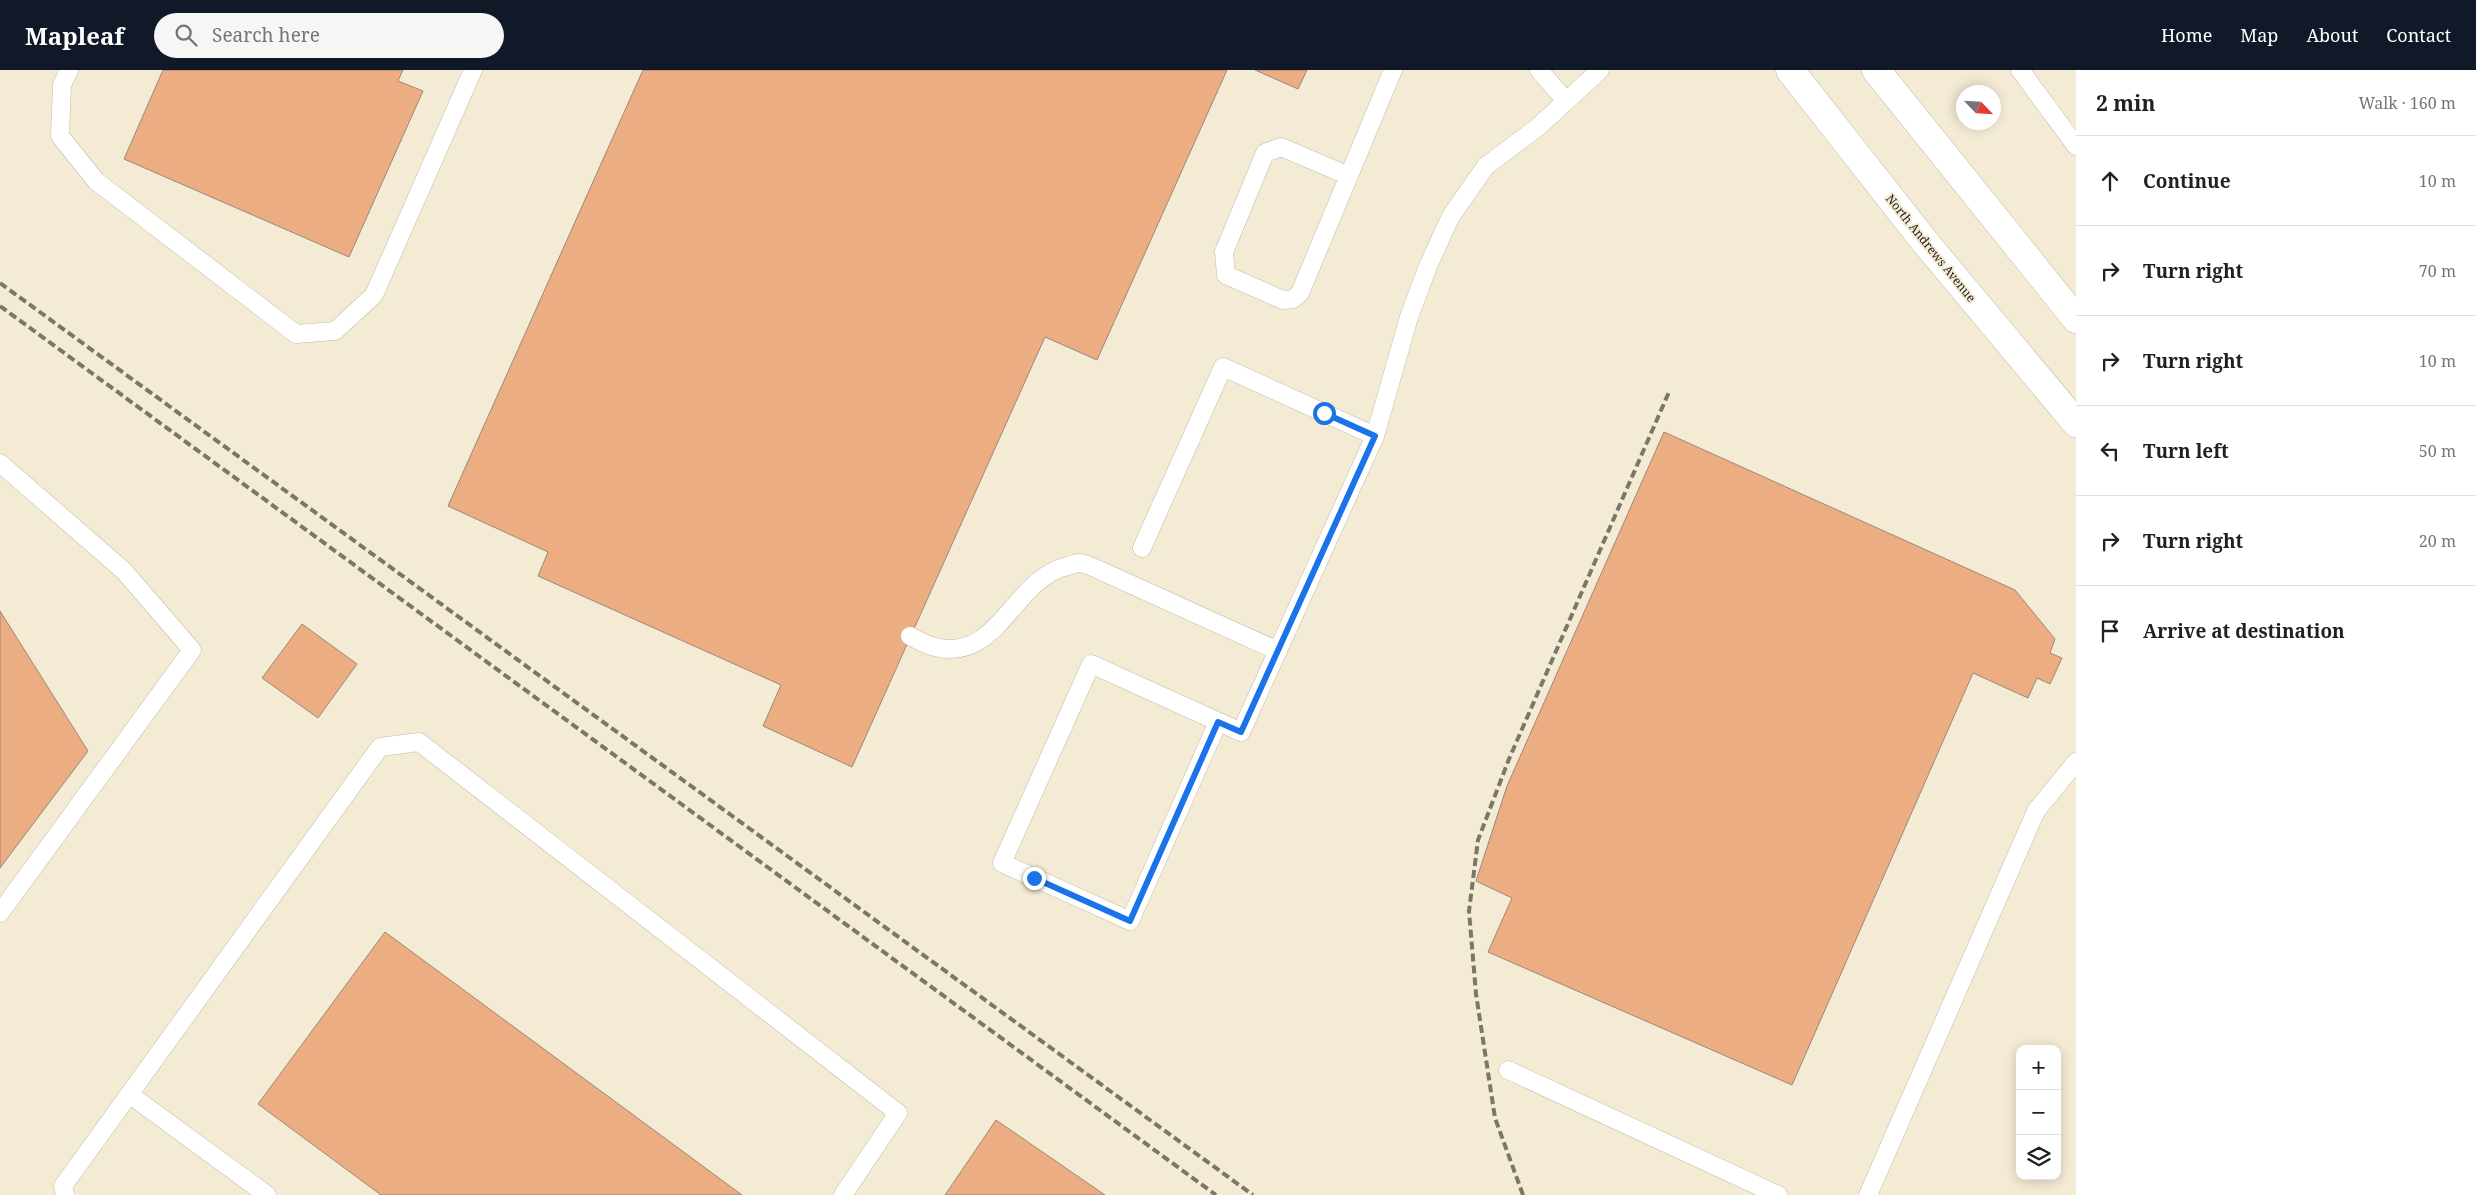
<!DOCTYPE html>
<html lang="en">
<head>
<meta charset="utf-8">
<style>
	:root { --surface:#fff; --page:#f6f6f6; --text:#202124; --muted:#757577; --line:#e0e0e0; --accent:#111827 }
	body { margin:0; font-family:"Noto Serif",serif; background:var(--page); color:var(--text) }
	.controls { position:absolute; right:15px; bottom:15px; display:grid; overflow:hidden; border-radius:10px; box-shadow:0 2px 12px #0003 }
	.controls button { width:45px; height:45px; display:grid; place-items:center; padding:0; border:0; border-bottom:1px solid var(--line); background:var(--surface); color:var(--text); font:25px sans-serif }
	.compass { position:absolute; left:1956px; top:15px; width:45px; height:45px; border-radius:50%; background:var(--surface); box-shadow:0 2px 12px #0003; rotate:115deg }
	.stop { position:absolute; width:15px; height:15px; margin:-11px; border:4px solid #1a73e8; border-radius:50%; background:#fff }
	.stop.end { background:#1a73e8; border-color:#fff; box-shadow:0 1px 5px #0008 }
	.list { margin:0; padding:0; list-style:none }
	h2 { display:flex; justify-content:space-between; align-items:center; height:65px; margin:0; padding:0 20px; font-size:21px }
	h2 small { font-size:16px; font-weight:400; color:var(--muted) }
	.list li { display:grid; grid-template-columns:32px 1fr auto; gap:15px; align-items:center; box-sizing:border-box; height:90px; padding:0 20px; border-top:1px solid var(--line) }
	.list b { display:block; font-size:19px; white-space:nowrap }
	.list em { font-size:16px; font-style:normal; color:var(--muted) }
	.icon { flex:none; width:28px; height:28px; fill:none; stroke:currentColor; stroke-width:2; stroke-linecap:round; stroke-linejoin:round }
	.map { position:relative; flex:none; width:2076px; height:1125px; overflow:hidden }
	header { display:flex; align-items:center; gap:30px; box-sizing:border-box; height:70px; padding:0 25px; background:var(--accent); color:#fff }
	header strong { font-size:24px }
	nav { display:flex; gap:28px; margin-inline-start:auto; font-size:18px }
	.search { width:350px; height:45px; background:var(--page); display:flex; align-items:center; gap:12px; box-sizing:border-box; padding:0 18px; border-radius:28px; color:var(--muted); font-size:19px }
	main { display:flex }
	aside { flex:1; background:var(--surface) }
	.map>svg:first-child { display:block }
	.building { fill:#ebad81; stroke:#9b887a }
	.lines { fill:none; stroke-linecap:round; stroke-linejoin:round }
	.service-casing { stroke:#c4bba6; stroke-width:19 }
	.tertiary-casing { stroke:#c4bba6; stroke-width:29 }
	.service { stroke:#fff; stroke-width:18 }
	.tertiary { stroke:#fff; stroke-width:28 }
	.rail { stroke:#7c7668; stroke-width:4; stroke-dasharray:8 4; stroke-linecap:butt }
	.route { stroke:#1a73e8; stroke-width:6 }
	.labels { text-anchor:middle; dominant-baseline:central; stroke-width:4; stroke-linejoin:round; paint-order:stroke }
	.street-label { font-size:12px; fill:#201d15; stroke:#f4ebd5 }
</style>
</head>
<body>
<header>
<strong>Mapleaf</strong>
<div class="search"><svg class="icon" aria-label="search" viewBox="0 0 24 24"><circle cx="10" cy="10" r="6"/><path d="M15 15l6 6"/></svg>Search here</div>
<nav><a>Home</a><a>Map</a><a>About</a><a>Contact</a></nav>
</header>
<main>
<div class="map">
<svg width="2076" height="1125" viewBox="0 0 2076 1125">
	<rect width="100%" height="100%" fill="#f4ebd5"/>
	<!-- building -->
	<path class="building" d="M163 0H403L398 11 423 21 349 187 124 89Z
		M643 0H1227L1097 290 1045 267 852 697 763 656 781 615 538 506 548 482 448 436Z
		M1255 0H1307L1298 19Z
		M1664 362 2015 520 2055 569 2050 583 2062 588 2050 614 2037 608 2028 628 1973 603 1792 1015 1488 882 1512 828 1476 811 1507 716Z
		M0 541 88 681 0 798Z
		M302 554 357 594 318 648 262 608Z
		M385 862 742 1125H381L258 1034Z
		M996 1050 1105 1125H945Z"/>
	<g class="lines">
		<!-- service casing -->
		<g class="service-casing">
			<path id="service" d="M69 0 62 15 60 66 96 111 296 264 335 261 374 225 473 0
				M1539 0 1566 31
				M2020 0 2076 76
				M1349 106 1281 77 1265 83 1224 182 1226 205 1283 230 1293 229 1300 223 1393 0
				M0 393 124 501 192 580 0 843
				M1142 478 1223 297 1375 366
				M910 566C918 570 926 575 935 577 999 593 1013 508 1068 496 1071 495 1076 493 1079 493 1085 493 1092 497 1097 499L1278 581
				M1218 652 1130 851 1002 793 1091 594 1241 662 1375 366 1409 247 1428 196 1451 146 1486 96 1538 57 1600 0
				M1508 1000 1778 1125
				M129 1024 267 1125
				M65 1125 63 1116 380 677 419 672 898 1043 843 1125
				M1868 1125 2036 741 2076 692"/>
		</g>
		<!-- tertiary casing -->
		<g class="tertiary-casing">
			<path id="tertiary" d="M1790 0 1925 172 2076 353
				M1876 0 2076 249"/>
		</g>
		<!-- service -->
		<use href="#service" class="service"/>
		<!-- tertiary -->
		<use href="#tertiary" class="tertiary"/>
		<!-- rail -->
		<path class="rail" d="M0 213 1253 1125
			M0 236 1216 1125
			M1523 1125 1495 1048 1476 924 1469 841 1478 770 1509 689 1669 322"/>
	</g>
	<g class="lines">
		<!-- route -->
		<path class="route" d="M1034 808 1130 851 1218 652 1241 662 1375 366 1324 343"/>
	</g>
	<g class="labels">
		<!-- street labels -->
		<g class="street-label">
			<text transform="translate(1931 178) rotate(51)">North Andrews Avenue</text>
		</g>
	</g>
</svg>
<div class="controls">
<button>+</button>
<button>−</button>
<button><svg class="icon" aria-label="layers" viewBox="0 0 24 24"><path d="M12 4l9 5-9 5-9-5zM3 14l9 5 9-5"/></svg></button>
</div>
<svg class="compass" viewBox="-18 -18 36 36"><path d="M0-13l5 13h-10z" fill="#e53935"/><path d="M0 13l5-13h-10z" fill="#757577"/></svg>
<div class="stop" style="left:1324px;top:343px"></div>
<div class="stop end" style="left:1034px;top:808px"></div>
</div>
<aside>
<h2>2 min<small>Walk · 160 m</small></h2>
<ul class="list">
<li><svg class="icon" aria-label="ahead" viewBox="0 0 24 24"><path d="M12 20V5M6 11l6-6 6 6"/></svg><div><b>Continue</b></div><em>10 m</em></li>
<li><svg class="icon" aria-label="right" viewBox="0 0 24 24"><path d="M7 20v-9h11M14 6l5 5-5 5"/></svg><div><b>Turn right</b></div><em>70 m</em></li>
<li><svg class="icon" aria-label="right" viewBox="0 0 24 24"><path d="M7 20v-9h11M14 6l5 5-5 5"/></svg><div><b>Turn right</b></div><em>10 m</em></li>
<li><svg class="icon" aria-label="left" viewBox="0 0 24 24"><path d="M17 20v-9H6M10 6l-5 5 5 5"/></svg><div><b>Turn left</b></div><em>50 m</em></li>
<li><svg class="icon" aria-label="right" viewBox="0 0 24 24"><path d="M7 20v-9h11M14 6l5 5-5 5"/></svg><div><b>Turn right</b></div><em>20 m</em></li>
<li><svg class="icon" aria-label="arrive" viewBox="0 0 24 24"><path d="M6 21V4h12l-3 4 3 4H6"/></svg><div><b>Arrive at destination</b></div></li>
</ul>
</aside>
</main>
</body>
</html>
